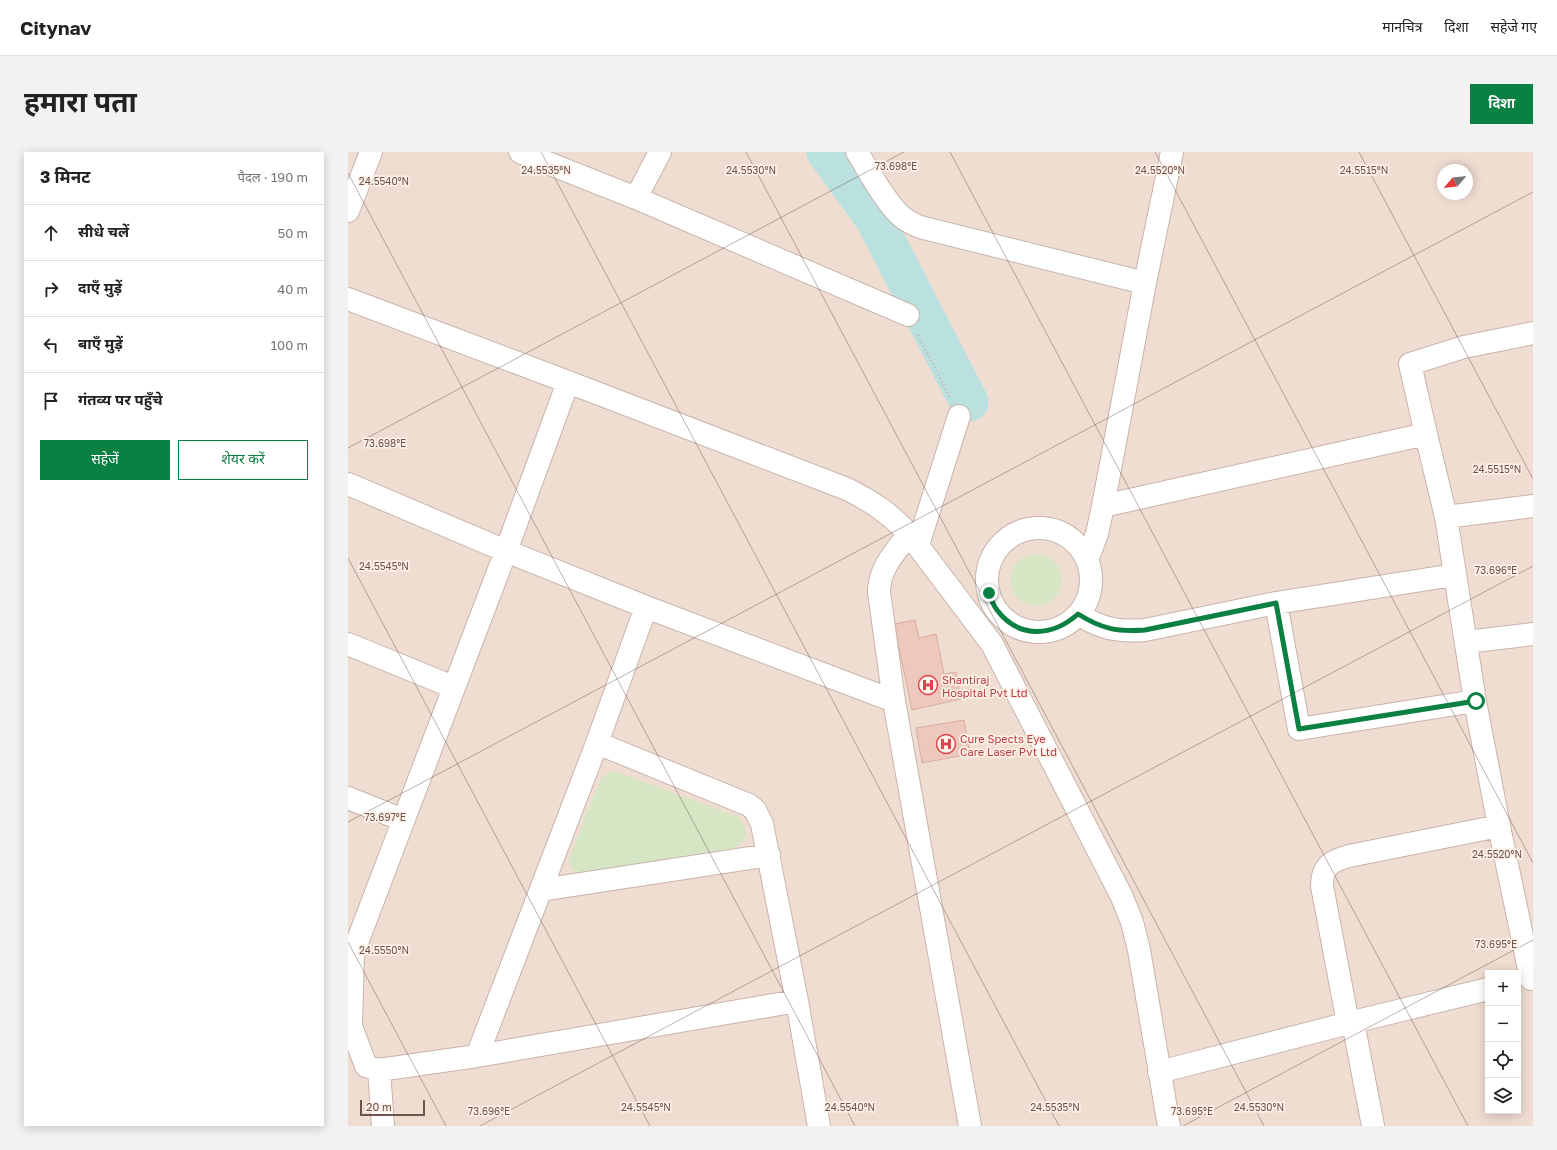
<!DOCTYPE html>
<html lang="hi">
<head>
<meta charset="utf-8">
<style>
	:root { --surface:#fff; --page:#f2f2f2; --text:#222; --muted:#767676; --line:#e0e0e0; --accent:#0b8043 }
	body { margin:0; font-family:"Golos Text","Noto Sans Devanagari",sans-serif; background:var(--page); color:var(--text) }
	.controls { position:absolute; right:12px; bottom:12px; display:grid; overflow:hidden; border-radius:0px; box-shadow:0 2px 10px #0003 }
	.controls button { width:36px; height:36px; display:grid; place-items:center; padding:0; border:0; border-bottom:1px solid var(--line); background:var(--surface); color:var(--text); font:20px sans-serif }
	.compass { position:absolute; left:1089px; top:12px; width:36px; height:36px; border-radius:50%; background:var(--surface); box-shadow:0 2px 10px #0003; rotate:242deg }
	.scale { position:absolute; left:12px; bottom:10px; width:65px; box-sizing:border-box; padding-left:4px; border:2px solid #6e524c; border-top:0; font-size:11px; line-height:14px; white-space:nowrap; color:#6e524c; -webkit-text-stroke:3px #fdf1e8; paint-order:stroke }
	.stop { position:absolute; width:12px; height:12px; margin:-9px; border:3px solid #0b8043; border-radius:50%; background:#fff }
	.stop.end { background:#0b8043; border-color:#fff; box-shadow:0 1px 4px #0008 }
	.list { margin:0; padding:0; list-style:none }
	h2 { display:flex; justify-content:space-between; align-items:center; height:52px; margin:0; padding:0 16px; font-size:17px }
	h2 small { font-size:13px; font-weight:400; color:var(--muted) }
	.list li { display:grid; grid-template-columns:26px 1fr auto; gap:12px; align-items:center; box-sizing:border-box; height:56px; padding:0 16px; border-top:1px solid var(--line) }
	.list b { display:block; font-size:15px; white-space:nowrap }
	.list em { font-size:13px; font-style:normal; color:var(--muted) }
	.actions { display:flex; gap:8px; padding:12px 16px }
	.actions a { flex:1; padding:9px 0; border:1px solid var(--accent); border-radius:0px; text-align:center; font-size:14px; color:var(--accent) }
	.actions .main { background:var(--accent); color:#fff }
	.icon { flex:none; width:22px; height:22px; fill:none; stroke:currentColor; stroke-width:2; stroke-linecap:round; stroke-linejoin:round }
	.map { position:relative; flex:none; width:1185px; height:974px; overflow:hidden; border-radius:0px }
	header { display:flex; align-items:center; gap:24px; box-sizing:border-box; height:56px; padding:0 20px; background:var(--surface); border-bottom:1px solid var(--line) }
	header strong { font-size:19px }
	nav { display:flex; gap:22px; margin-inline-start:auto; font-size:14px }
	.intro { display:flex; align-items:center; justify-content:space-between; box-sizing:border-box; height:96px; padding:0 24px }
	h1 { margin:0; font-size:28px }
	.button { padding:10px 18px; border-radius:0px; background:var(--accent); color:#fff; font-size:14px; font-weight:700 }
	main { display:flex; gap:24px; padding:0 24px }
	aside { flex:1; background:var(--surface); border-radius:0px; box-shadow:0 2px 10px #0003 }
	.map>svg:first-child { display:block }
	.residential { fill:#f0ddd2; fill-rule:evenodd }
	.green { fill:#d6e5c3 }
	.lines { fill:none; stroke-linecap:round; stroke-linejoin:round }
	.river { stroke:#bae0df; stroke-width:39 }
	.building { fill:#ecc8bd; stroke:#dcada0 }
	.minor-casing { stroke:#c8b4ab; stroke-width:24 }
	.path { stroke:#d0aca1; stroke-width:2.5; stroke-dasharray:1 3; stroke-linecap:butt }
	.minor { stroke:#fff; stroke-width:22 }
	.route { stroke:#0b8043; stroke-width:5 }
	.ticks { fill:none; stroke:#6e524c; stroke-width:1; stroke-opacity:0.45 }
	.labels { text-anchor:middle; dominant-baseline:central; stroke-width:3.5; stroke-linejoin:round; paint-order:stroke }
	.health-label { font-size:11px; fill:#be3a42; stroke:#fdf1e8; text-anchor:start }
	.ticks-label { font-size:10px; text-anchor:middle; fill:#6e524c; stroke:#fdf1e8; stroke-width:3.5; stroke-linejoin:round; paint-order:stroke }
</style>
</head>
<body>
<header>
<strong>Citynav</strong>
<nav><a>मानचित्र</a><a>दिशा</a><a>सहेजे गए</a></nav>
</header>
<div class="intro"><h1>हमारा पता</h1><a class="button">दिशा</a></div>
<main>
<aside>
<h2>3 मिनट<small>पैदल · 190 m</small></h2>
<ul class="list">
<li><svg class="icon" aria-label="ahead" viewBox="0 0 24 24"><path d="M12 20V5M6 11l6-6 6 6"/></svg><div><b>सीधे चलें</b></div><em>50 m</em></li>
<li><svg class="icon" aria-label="right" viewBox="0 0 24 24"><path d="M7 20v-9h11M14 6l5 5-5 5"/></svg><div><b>दाएँ मुड़ें</b></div><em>40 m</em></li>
<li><svg class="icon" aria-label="left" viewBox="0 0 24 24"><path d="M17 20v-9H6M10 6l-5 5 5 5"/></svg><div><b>बाएँ मुड़ें</b></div><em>100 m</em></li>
<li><svg class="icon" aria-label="arrive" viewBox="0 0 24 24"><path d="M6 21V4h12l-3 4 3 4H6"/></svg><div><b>गंतव्य पर पहुँचे</b></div></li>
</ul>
<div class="actions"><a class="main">सहेजें</a><a>शेयर करें</a></div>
</aside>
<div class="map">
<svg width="1185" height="974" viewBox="0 0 1185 974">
	<rect width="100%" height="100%" fill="#f9ede3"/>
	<!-- residential -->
	<path class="residential" d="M0 0H1185V974H0ZM1095 18H1119V42H1095ZM1140 821H1170V959H1140Z"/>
	<!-- green -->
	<path class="green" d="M662 428a26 26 0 1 1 52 0a26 26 0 1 1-52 0Z
		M263 620H269L388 664C401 676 403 688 385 696L233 721C225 720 221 715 221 706L252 628 254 625Z"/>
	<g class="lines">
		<!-- river -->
		<path class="river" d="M478 0 526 66 621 250"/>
	</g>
	<!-- building -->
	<path class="building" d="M567 468 571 486 588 482 596 522 608 520 613 547 564 558 546 472Z
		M616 568 622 602 574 611 568 576Z"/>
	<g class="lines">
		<!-- minor casing -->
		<g class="minor-casing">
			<path id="minor" d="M172 0 288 46 560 163
				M509 0C521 19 537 50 553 64 558 69 565 72 572 75L797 131
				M288 46 312 0
				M0 59 23 0
				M0 147 220 230 499 337C525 350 541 361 561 382L644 492 774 745 784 770 791 798 821 974
				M220 230 158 399 5 801 3 874 18 914 31 918 129 904 449 849 471 974
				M1078 282 1098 365 1127 549 1151 674 1183 827
				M0 332 158 399 298 455
				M755 354 1078 282 1062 212 1116 195 1185 181
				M1098 365 1185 354
				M639 428a52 52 0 1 1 104 0a52 52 0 1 1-104 0Z
				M570 393 611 264
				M739 408 749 382 755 354 797 131 824 0
				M1106 423 928 451 951 577 1127 549
				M730 462C754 477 769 480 797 478L928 451
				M1118 490 1185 482
				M0 492 105 535
				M546 549 531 440C531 416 548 399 561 382
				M249 591 401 653 407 658 414 672 449 849
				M0 646 55 668
				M193 738 421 703
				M1005 870 1025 974
				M1000 871 974 734C974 714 983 709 1001 704L1151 674
				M129 904 249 591 298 455 546 549 622 974
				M31 918 35 974
				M811 920 1005 870 1140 837"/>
		</g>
		<!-- path -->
		<path class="path" d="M570 183 602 246"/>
		<!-- minor -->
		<use href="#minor" class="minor"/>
	</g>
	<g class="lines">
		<!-- route -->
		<path class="route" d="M641 441C643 447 645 453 649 458 671 487 704 485 730 462 754 477 769 480 797 478L928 451 951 577 1128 549"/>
	</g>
	<!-- ticks -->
	<path class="ticks" d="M193 0 711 974M398 0 916 974M602 0 1120 974M807 0 1185 711M1011 0 1185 327M0 21 507 974M0 296 556 0M0 406 302 974M0 670 1185 40M0 790 98 974M132 974 1185 414M835 974 1185 788"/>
	<!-- icons -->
	<defs>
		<g id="hospital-ring" transform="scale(1)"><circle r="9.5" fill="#fdf1e8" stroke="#e0444e" stroke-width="1.5"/><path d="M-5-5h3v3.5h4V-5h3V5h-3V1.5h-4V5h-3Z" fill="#e0444e"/></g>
	</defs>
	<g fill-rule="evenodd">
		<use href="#hospital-ring" x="580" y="533"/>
		<use href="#hospital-ring" x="598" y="592"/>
	</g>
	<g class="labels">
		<!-- health labels -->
		<g class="health-label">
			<text x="594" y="527">Shantiraj<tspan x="594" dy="13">Hospital Pvt Ltd</tspan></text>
			<text x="612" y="586">Cure Spects Eye<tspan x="612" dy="13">Care Laser Pvt Ltd</tspan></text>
		</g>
	</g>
	<g class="ticks-label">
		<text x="548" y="18">73.698°E</text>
		<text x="198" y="22">24.5535°N</text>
		<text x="403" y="22">24.5530°N</text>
		<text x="812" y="22">24.5520°N</text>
		<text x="1016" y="22">24.5515°N</text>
		<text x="36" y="33">24.5540°N</text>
		<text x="37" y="295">73.698°E</text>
		<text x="1149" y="321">24.5515°N</text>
		<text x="36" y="418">24.5545°N</text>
		<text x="1148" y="422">73.696°E</text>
		<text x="37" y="669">73.697°E</text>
		<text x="1149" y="706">24.5520°N</text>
		<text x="1148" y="796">73.695°E</text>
		<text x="36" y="802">24.5550°N</text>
		<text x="298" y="959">24.5545°N</text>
		<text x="502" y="959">24.5540°N</text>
		<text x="707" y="959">24.5535°N</text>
		<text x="911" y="959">24.5530°N</text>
		<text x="141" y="963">73.696°E</text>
		<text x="844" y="963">73.695°E</text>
	</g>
</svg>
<div class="controls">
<button>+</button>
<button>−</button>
<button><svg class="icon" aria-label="locate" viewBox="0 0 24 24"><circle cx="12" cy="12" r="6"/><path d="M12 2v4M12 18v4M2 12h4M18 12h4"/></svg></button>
<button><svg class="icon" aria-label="layers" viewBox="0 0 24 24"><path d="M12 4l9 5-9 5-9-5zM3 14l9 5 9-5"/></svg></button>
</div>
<svg class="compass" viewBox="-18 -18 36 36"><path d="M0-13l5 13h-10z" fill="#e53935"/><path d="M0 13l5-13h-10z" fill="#767676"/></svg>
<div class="scale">20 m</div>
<div class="stop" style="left:1128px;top:549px"></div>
<div class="stop end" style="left:641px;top:441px"></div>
</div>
</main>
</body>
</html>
